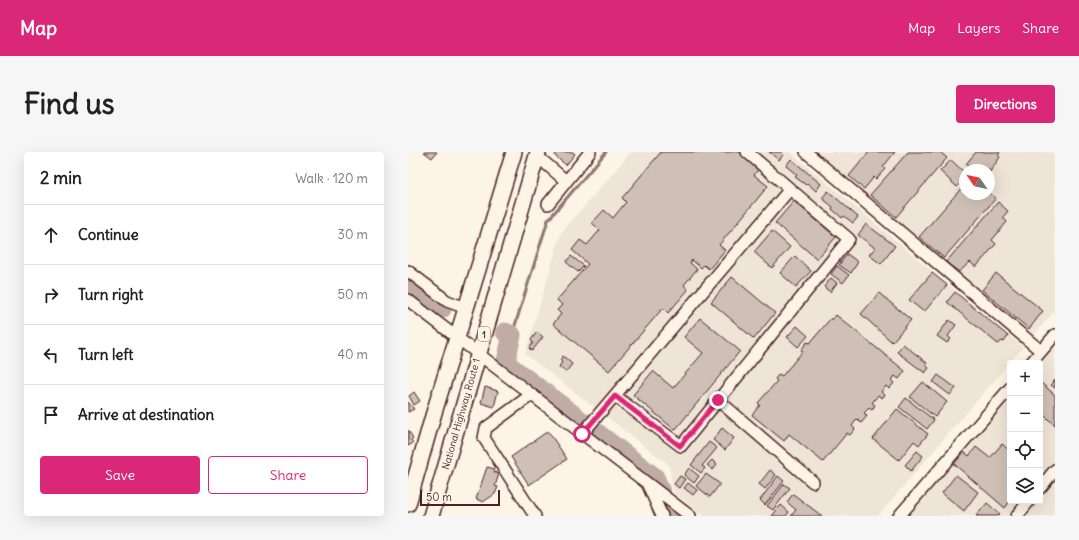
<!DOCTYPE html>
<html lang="en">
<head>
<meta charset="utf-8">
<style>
	:root { --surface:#fff; --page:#f6f6f6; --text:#222; --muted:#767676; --line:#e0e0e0; --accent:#db2777 }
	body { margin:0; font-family:Delius,sans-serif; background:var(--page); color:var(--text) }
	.controls { position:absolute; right:12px; bottom:12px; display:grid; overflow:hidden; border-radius:4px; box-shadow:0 4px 16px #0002 }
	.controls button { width:36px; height:36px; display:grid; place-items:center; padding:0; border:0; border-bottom:1px solid var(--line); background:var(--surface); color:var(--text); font:20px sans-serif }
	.compass { position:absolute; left:551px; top:12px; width:36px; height:36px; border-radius:50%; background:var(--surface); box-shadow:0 4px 16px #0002; rotate:304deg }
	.scale { position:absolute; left:12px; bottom:10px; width:80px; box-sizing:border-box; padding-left:4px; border:2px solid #4a1f2b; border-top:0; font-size:11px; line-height:14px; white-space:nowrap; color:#4a1f2b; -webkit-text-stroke:3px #fcf5e5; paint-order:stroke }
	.stop { position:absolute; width:12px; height:12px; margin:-9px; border:3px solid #db2777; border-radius:50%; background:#fff }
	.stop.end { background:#db2777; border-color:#fff; box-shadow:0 1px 4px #0008 }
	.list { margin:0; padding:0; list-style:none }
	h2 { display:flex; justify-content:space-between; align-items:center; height:52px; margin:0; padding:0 16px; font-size:17px }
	h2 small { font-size:13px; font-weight:400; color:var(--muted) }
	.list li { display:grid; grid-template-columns:26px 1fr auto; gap:12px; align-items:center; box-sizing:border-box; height:60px; padding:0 16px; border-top:1px solid var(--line) }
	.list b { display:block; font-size:15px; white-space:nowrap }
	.list em { font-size:13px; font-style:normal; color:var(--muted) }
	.actions { display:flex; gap:8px; padding:12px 16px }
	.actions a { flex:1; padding:9px 0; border:1px solid var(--accent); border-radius:4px; text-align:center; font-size:14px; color:var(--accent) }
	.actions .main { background:var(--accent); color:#fff }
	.icon { flex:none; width:22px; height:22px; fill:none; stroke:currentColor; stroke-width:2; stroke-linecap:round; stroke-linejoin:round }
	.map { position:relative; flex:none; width:647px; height:364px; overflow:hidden; border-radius:4px }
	header { display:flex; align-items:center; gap:24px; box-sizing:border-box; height:56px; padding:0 20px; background:var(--accent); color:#fff }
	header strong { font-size:19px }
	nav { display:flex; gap:22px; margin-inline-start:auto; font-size:14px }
	.intro { display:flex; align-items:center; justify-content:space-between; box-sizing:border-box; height:96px; padding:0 24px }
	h1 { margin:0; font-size:28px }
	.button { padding:10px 18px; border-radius:4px; background:var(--accent); color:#fff; font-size:14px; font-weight:700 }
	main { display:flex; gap:24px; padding:0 24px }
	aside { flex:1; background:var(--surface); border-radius:4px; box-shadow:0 4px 16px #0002 }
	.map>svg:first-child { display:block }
	.built { fill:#eee5d7; fill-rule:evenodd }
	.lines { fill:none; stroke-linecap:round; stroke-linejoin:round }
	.stream { stroke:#917474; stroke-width:3 }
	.river { stroke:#c0aca5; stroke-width:19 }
	.building { fill:#cfc0b7; stroke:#4a1f2b }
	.minor-casing { stroke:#4a1f2b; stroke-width:14 }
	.highway-casing { stroke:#4a1f2b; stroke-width:18 }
	.minor { stroke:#fcf5e5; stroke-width:11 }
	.highway { stroke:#fcf5e5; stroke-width:15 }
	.route { stroke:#db2777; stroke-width:5 }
	.labels { text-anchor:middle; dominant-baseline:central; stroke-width:4; stroke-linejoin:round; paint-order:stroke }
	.shield { fill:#fcf5e5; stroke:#7f5f63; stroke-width:1 }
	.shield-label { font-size:9px; font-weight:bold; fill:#4a1f2b }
	.street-label { font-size:10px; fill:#4a1f2b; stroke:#fcf5e5 }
</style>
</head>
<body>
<header>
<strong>Map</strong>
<nav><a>Map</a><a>Layers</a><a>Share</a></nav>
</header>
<div class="intro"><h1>Find us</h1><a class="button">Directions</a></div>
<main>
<aside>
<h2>2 min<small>Walk · 120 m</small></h2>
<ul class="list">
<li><svg class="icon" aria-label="ahead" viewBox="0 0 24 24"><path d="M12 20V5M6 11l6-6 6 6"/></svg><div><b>Continue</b></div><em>30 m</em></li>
<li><svg class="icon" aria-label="right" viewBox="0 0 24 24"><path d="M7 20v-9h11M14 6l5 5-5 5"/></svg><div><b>Turn right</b></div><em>50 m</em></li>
<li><svg class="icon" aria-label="left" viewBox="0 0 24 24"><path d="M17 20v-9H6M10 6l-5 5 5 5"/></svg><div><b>Turn left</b></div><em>40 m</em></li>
<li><svg class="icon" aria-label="arrive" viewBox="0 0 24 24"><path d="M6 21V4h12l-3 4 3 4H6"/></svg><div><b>Arrive at destination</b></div></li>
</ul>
<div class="actions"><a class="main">Save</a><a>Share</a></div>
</aside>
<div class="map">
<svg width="647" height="364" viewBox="0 0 647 364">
	<rect width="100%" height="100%" fill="#fcf5e5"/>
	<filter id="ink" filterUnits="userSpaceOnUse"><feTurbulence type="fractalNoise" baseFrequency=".025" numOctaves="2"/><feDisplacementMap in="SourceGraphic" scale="8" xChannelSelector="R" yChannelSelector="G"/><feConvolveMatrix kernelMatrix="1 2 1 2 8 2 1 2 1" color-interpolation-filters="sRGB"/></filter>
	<g filter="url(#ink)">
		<!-- built -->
		<path class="built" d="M223 0H382L615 195 470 364H295L265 340 261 313 117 202 153 81Z
			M404 0H647V158L623 187ZM557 18H581V42H557Z
			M647 188V364H498L602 242V349H632V211H628Z"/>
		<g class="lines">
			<!-- stream -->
			<path class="stream" d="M104 183 140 68 198 0"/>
			<!-- river -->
			<path class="river" d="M0 131 34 157
				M97 180 104 183 98 209 101 213 247 325 263 364"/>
		</g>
		<!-- building -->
		<path class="building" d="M16 0H29L24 6Z
			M148 0H165L167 2 158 13 147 4Z
			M253 0H332L351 16 346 23 360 34 311 93 317 98 301 117 296 113 293 116 284 108 282 111 289 117 276 133 280 138 260 161 255 156 201 219 145 172 153 162 149 158 154 153 149 148 180 112 164 98 172 88 179 93 192 78 184 71 196 58 205 66 218 50 214 46Z
			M361 0H374L376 2 371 8Z
			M461 0H487L475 15 477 17 468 27 466 25 456 37 441 24Z
			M500 0H532L539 6 488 65 462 43Z
			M568 0H591L592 1 590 3 592 5 581 21V18H565L558 12Z
			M383 7 413 32 408 39 399 31 398 33 387 25 389 23 378 14Z
			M543 8 557 21V26L549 35 532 19Z
			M557 32V42L581 41 588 46 536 106 511 85Z
			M420 39 450 65 445 71 436 64 434 66 424 57 425 55 414 46Z
			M386 49 428 85 409 107 367 71Z
			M590 50 600 59 595 65 599 70 584 88 588 92 568 115 562 110 551 120 538 110Z
			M458 72 487 94 473 112 461 103 467 96 450 83Z
			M364 79 382 95 364 116 346 100Z
			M439 102 450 110 443 121 431 113Z
			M163 104 176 114 170 120 158 110Z
			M387 104 403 119 388 135 372 121Z
			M429 114 441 123 435 131 423 122Z
			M524 121 539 133 516 160 501 148Z
			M588 121 635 159 621 177 574 138Z
			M324 125 367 161 346 187 303 150Z
			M423 126 429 131 422 140 416 135Z
			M547 140 600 184 596 190 594 189 590 192 539 150Z
			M471 141 503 168 484 190 453 162Z
			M428 163 497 219 491 227 487 224 483 228 486 231 481 237 478 234 473 240 477 243 474 246 470 243 464 251 467 253 464 258 461 256 456 261 459 264 453 271 449 267 444 274 447 277 442 283 439 281 415 310 381 282 376 289 344 263 352 253 350 251 369 229 367 227 371 222 374 224 395 199 393 198 399 190 402 191 423 166 424 168Z
			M292 166 332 199 267 278 225 243 245 219 265 236 295 201 276 185Z
			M541 168 548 173 540 184 543 187 539 191 529 184Z
			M389 174 400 184 390 195 379 185Z
			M129 180 135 185 124 199 121 196 125 191 123 188Z
			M495 192 519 211 517 213 521 216 517 221 489 200Z
			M155 204 164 212 158 220 151 215 154 210 152 208Z
			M530 223 548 236 542 243 525 230Z
			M647 228V236L643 233Z
			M515 230 539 250 527 265 502 245Z
			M632 230 647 243V273L632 260Z
			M77 235 90 239 86 255 73 251Z
			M6 240 12 249 6 253 1 244Z
			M498 246 526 268 519 277 491 255Z
			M0 250 6 257 0 260Z
			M489 257 520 282 511 293 506 289 491 308 465 287Z
			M314 276 326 286 317 298 305 288Z
			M0 278 5 286 3 288 5 291 0 294Z
			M140 279 159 307 121 333 103 305Z
			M301 290 309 296 294 314 297 316 293 321 283 313Z
			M594 292 602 299V349L597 356 546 312 556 300 561 304 568 295 582 306Z
			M509 299 515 304 503 319 497 313Z
			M304 308 309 313 305 318 299 313Z
			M79 315 87 317 86 320 91 322 87 334 90 335 87 342 75 350 68 347Z
			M281 316 291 324 286 331 276 323Z
			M362 318 368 323 357 337 351 332Z
			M298 322 312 332 302 345 288 334Z
			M548 323 570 340 556 359 534 341Z
			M272 324 277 327 271 336 266 332Z
			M370 324 376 329 357 353 352 348Z
			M280 331 289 338 285 343 276 336Z
			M376 332 382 336 365 358 359 354Z
			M385 342 414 364H383L388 358 379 350Z
			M579 351 592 362 590 364H568Z
			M373 353 381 360 378 364H364Z"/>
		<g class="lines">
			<!-- minor casing -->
			<g class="minor-casing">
				<path id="minor" d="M398 0 633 199
					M129 4 158 29
					M140 52 182 0
					M0 119 39 149 58 156
					M0 148 282 364
					M623 211 647 183
					M123 243 78 276 76 286 127 364
					M207 244 273 294 441 87 382 37
					M310 248 405 330
					M174 282 382 37 339 0
					M240 333 254 364
					M632 336 647 318
					M491 364 602 236
					M609 364 621 349"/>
			</g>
			<!-- highway casing -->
			<g class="highway-casing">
				<path id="highway" d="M0 352 25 264 106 0
					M23 364 130 0"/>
			</g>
			<!-- minor -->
			<use href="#minor" class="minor"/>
			<!-- highway -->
			<use href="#highway" class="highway"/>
		</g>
	</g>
	<g class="lines" filter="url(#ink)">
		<!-- route -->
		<path class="route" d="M174 282 207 244 272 294 310 248"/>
	</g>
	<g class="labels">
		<!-- shield labels -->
		<rect class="shield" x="70" y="175" width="12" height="14" rx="3"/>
		<g class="shield-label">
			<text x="76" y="182">1</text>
		</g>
		<!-- street labels -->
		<g class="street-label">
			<text transform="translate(53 262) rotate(-74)">National Highway Route 1</text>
		</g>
	</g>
</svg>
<div class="controls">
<button>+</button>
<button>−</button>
<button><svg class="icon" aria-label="locate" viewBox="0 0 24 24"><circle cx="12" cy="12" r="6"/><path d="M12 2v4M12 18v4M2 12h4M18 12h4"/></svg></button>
<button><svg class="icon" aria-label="layers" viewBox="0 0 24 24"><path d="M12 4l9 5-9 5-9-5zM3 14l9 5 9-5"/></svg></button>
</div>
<svg class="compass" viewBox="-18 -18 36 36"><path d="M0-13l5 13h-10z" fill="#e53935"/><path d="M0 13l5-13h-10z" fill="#767676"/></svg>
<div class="scale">50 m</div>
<div class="stop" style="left:174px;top:282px"></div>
<div class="stop end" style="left:310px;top:248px"></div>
</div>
</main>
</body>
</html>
